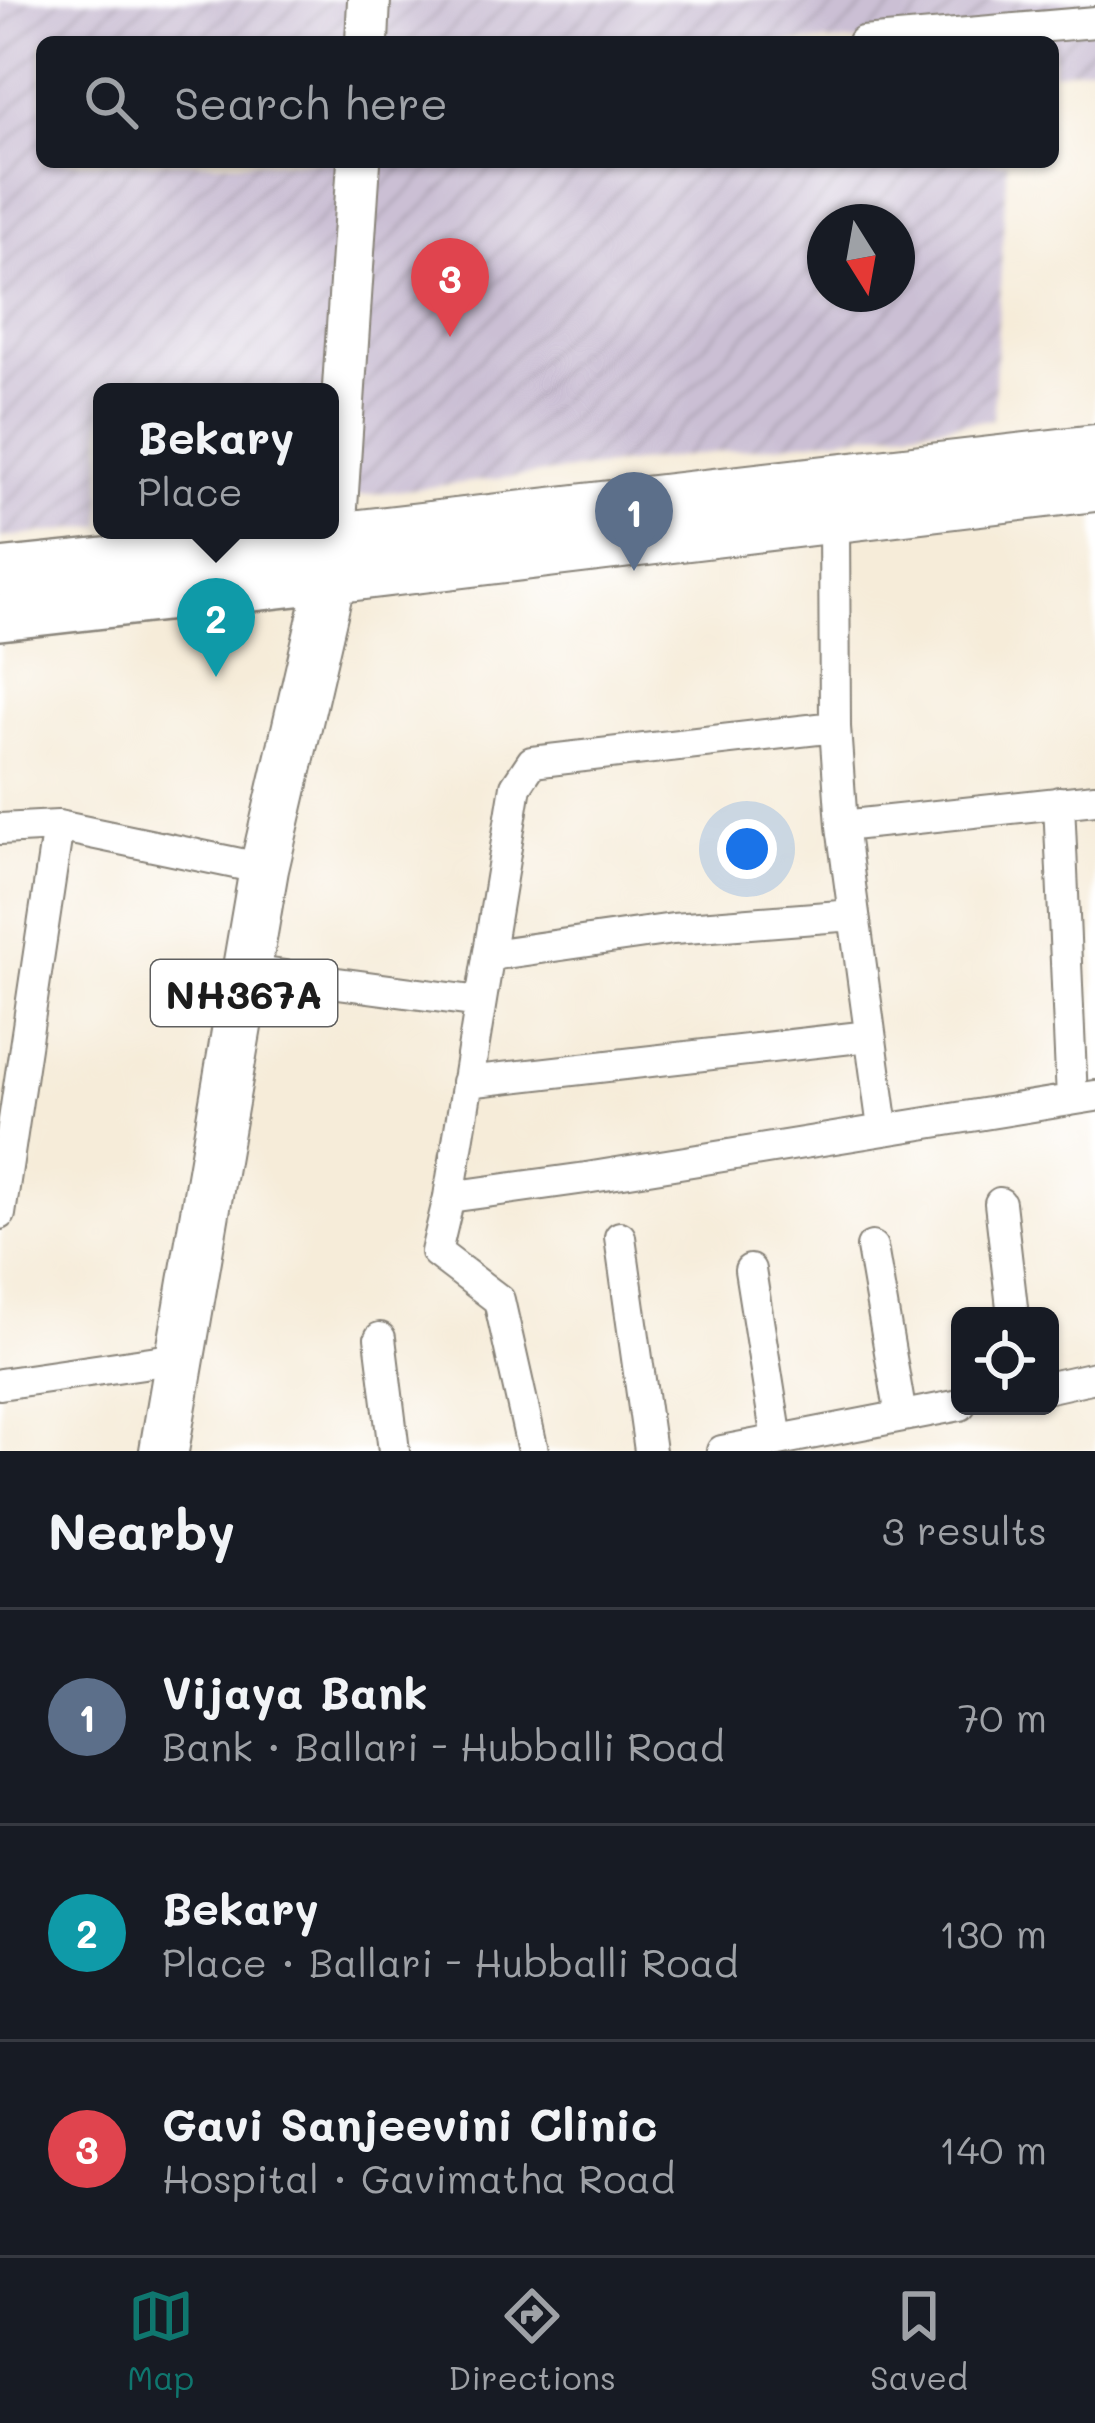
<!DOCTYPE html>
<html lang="en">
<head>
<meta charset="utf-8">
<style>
	:root { --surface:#171b24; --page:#242831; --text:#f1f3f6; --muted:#9ea1a6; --line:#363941; --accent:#0f766e }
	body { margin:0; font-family:Mali,sans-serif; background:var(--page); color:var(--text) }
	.controls { position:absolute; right:36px; bottom:36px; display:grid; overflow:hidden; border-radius:18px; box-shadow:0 3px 9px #0004 }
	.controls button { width:108px; height:108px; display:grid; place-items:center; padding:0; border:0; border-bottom:3px solid var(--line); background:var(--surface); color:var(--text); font:60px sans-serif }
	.compass { position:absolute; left:807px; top:204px; width:108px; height:108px; border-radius:50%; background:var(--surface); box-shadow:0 3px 9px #0004; rotate:169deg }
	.you { position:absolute; left:747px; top:849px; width:42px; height:42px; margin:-30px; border:9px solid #fff; border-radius:50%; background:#1a73e8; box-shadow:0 0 0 18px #1a73e833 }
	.badge { display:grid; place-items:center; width:78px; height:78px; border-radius:50%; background:var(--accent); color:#fff; font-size:39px; font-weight:700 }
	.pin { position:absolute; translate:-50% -99px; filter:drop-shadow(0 3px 6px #0008) }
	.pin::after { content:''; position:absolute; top:63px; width:42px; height:36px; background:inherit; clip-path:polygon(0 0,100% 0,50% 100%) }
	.popup { position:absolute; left:93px; top:383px; width:246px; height:156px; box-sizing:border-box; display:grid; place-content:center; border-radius:18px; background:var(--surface); filter:drop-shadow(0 3px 9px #0005); font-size:39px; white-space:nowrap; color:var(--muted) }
	.popup b { font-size:45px; color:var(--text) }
	.popup::after { content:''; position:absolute; left:50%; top:100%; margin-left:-24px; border:24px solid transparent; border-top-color:var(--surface) }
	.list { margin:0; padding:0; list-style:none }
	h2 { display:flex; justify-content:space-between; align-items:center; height:156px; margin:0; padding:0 48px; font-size:51px }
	h2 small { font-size:39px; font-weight:400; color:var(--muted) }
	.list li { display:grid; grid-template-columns:78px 1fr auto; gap:36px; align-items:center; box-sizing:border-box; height:216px; padding:0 48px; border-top:3px solid var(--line) }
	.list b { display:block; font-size:45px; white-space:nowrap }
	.list p { margin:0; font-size:39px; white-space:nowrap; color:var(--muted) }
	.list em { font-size:39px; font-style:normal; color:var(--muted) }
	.icon { flex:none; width:66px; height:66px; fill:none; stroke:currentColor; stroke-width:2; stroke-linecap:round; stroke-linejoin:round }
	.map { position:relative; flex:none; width:1095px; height:1451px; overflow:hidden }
	.search { position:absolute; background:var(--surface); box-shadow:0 3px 9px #0004; left:36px; right:36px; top:36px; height:132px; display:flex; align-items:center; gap:30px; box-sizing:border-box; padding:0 42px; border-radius:18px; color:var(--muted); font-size:45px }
	.sheet { height:804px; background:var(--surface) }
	nav { display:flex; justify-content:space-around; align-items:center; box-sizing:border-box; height:168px; border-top:3px solid var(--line); background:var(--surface); font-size:33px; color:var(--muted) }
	nav a { display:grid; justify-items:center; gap:6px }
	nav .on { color:var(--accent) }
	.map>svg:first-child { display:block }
	.industrial { fill:url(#industrial-furrows); fill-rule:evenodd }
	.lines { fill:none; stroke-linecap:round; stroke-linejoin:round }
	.minor-casing { stroke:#89847a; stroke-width:34 }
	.secondary-casing { stroke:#89847a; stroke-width:46 }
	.primary-casing { stroke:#89847a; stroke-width:50 }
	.trunk-casing { stroke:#89847a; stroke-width:52 }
	.minor { stroke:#fff; stroke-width:30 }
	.secondary { stroke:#fff; stroke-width:42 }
	.primary { stroke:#fff; stroke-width:45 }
	.trunk { stroke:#fff; stroke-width:48 }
	.labels { text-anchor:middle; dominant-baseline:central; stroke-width:12; stroke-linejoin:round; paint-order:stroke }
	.shield { fill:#fff; stroke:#606060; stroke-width:3 }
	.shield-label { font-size:39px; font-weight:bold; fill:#1c1c1c }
</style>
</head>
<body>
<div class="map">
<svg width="1095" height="1451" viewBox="0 0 1095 1451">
	<defs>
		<pattern id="industrial-furrows" width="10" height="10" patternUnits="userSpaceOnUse" patternTransform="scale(3)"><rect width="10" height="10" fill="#cbbfd4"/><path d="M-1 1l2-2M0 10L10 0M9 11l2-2" fill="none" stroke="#aea4b5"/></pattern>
	</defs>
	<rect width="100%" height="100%" fill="#fff"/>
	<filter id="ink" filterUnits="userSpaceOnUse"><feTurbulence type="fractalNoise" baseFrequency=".00833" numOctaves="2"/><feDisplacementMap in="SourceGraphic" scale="24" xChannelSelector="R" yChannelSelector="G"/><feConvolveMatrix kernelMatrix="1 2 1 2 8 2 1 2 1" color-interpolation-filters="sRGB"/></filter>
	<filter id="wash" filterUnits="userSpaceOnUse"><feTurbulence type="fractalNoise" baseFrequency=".004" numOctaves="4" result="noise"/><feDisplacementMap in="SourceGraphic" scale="48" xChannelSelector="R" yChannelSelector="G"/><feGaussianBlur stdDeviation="2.7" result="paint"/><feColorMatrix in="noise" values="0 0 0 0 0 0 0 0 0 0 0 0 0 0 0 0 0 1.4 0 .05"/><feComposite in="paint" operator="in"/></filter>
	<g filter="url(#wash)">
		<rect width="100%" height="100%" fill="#f6ecd9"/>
		<!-- industrial -->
		<path class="industrial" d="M0 0H1095V65L1053 73V42H42V162H1007L993 419 330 499V392H102V526L0 538ZM825 222H897V294H825Z"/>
	</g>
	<g filter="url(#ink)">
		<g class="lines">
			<!-- minor casing -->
			<g class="minor-casing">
				<path id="minor" d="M863 42 1095 22
					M834 519 835 727 842 826 883 1128
					M1059 802 1072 1099
					M842 826 1095 799
					M0 829 58 826
					M490 955 673 929 853 915
					M248 971 480 1002
					M467 1082 869 1036
					M449 1197 586 1178 1095 1096
					M1000 1203 1013 1316
					M0 1214 58 826 264 869
					M620 1237 650 1451
					M872 1247 901 1416
					M750 1270 777 1440
					M380 1338 394 1451
					M0 1384 178 1358
					M1050 1387 1095 1377
					M533 1451 499 1300 436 1252 449 1197 516 786 532 762 835 727
					M722 1451 960 1405"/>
			</g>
			<!-- secondary casing -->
			<g class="secondary-casing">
				<path id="secondary" d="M367 42 369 0
					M334 537 359 162"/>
			</g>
			<!-- primary casing -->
			<g class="primary-casing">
				<path id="primary" d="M0 572 334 537
					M0 617 331 579"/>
			</g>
			<!-- trunk casing -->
			<g class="trunk-casing">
				<path id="trunk" d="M331 579 1095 487
					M164 1451 264 869 331 579 334 537 1095 449"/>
			</g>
			<!-- minor -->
			<use href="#minor" class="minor"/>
			<!-- secondary -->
			<use href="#secondary" class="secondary"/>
			<!-- primary -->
			<use href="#primary" class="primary"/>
			<!-- trunk -->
			<use href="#trunk" class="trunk"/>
		</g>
	</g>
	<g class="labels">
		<!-- shield labels -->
		<rect class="shield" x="151" y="960" width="186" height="66" rx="9"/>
		<g class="shield-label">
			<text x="244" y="993">NH367A</text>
		</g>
	</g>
</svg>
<div class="controls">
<button><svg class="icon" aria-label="locate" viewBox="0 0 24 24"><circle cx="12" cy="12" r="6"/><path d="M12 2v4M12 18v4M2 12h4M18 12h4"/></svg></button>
</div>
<svg class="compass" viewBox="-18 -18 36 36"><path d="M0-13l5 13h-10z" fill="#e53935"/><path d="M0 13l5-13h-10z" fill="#9ea1a6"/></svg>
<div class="you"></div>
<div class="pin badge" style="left:634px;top:571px;background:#5c6f8a">1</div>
<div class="pin badge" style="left:216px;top:677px;background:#0f9aa8">2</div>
<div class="popup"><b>Bekary</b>Place</div>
<div class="pin badge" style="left:450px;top:337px;background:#e0444e">3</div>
<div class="search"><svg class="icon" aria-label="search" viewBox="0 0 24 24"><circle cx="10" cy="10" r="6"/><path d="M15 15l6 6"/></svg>Search here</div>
</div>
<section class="sheet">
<h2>Nearby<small>3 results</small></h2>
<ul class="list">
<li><span class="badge" style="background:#5c6f8a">1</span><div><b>Vijaya Bank</b><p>Bank · Ballari - Hubballi Road</p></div><em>70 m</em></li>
<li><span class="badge" style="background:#0f9aa8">2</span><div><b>Bekary</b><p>Place · Ballari - Hubballi Road</p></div><em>130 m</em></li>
<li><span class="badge" style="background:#e0444e">3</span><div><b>Gavi Sanjeevini Clinic</b><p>Hospital · Gavimatha Road</p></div><em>140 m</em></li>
</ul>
</section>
<nav>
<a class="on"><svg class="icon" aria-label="map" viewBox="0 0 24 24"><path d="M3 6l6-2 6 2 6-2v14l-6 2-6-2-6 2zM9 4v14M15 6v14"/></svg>Map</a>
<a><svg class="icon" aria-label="directions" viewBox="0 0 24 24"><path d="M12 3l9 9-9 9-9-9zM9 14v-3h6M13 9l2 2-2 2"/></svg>Directions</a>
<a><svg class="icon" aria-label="saved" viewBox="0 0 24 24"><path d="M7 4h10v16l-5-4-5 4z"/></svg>Saved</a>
</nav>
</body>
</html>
